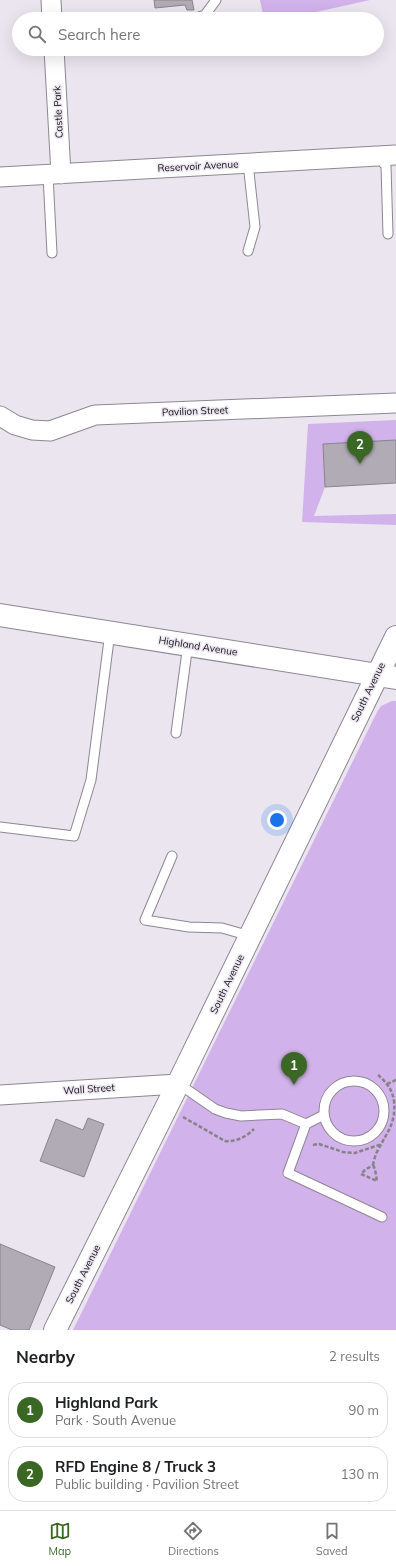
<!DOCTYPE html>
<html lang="en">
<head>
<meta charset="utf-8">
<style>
	:root { --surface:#fff; --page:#f6f6f6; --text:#202124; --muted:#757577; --line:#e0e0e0; --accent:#3b6724 }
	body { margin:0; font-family:Mulish,sans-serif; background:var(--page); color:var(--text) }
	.you { position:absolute; left:277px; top:820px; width:14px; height:14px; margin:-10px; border:3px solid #fff; border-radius:50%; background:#1a73e8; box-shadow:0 0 0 6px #1a73e833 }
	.badge { display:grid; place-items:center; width:26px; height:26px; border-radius:50%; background:var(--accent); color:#fff; font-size:13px; font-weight:700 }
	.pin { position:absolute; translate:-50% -33px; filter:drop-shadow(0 1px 2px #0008) }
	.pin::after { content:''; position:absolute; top:21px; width:14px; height:12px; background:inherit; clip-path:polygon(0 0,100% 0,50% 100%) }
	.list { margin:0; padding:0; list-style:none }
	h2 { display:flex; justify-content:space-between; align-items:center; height:52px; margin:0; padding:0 16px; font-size:17px }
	h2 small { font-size:13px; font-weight:400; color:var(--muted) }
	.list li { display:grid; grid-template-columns:26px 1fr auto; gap:12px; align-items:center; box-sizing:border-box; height:56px; margin:0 8px 8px; padding:0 8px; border:1px solid var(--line); border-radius:16px }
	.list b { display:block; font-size:15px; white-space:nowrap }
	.list p { margin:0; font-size:13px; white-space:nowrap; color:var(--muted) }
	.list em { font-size:13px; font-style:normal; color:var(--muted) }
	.icon { flex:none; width:22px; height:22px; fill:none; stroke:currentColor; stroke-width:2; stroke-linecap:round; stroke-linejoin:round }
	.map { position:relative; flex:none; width:396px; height:1330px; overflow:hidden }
	.search { position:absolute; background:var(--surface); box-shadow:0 4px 16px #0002; left:12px; right:12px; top:12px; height:44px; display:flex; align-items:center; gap:10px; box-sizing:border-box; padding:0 14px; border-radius:22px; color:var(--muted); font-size:15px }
	.sheet { height:180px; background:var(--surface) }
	nav { display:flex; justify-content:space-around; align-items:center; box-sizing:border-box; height:56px; border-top:1px solid var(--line); background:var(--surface); font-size:11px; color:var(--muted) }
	nav a { display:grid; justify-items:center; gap:2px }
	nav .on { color:var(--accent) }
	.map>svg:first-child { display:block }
	.green { fill:#d1b2ea }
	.building { fill:#b1abb6; stroke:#89838e }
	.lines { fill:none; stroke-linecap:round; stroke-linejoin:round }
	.lane-casing { stroke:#8d8792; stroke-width:11 }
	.street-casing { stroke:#8d8792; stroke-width:21 }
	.secondary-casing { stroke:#8d8792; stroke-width:24 }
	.path { stroke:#868289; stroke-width:2.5; stroke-dasharray:4 2; stroke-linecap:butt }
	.lane { stroke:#fff; stroke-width:9 }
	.street { stroke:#fff; stroke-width:19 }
	.secondary { stroke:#fff; stroke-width:22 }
	.labels { text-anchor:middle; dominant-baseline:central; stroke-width:3; stroke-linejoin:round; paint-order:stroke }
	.street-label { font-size:10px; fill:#121014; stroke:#ebe5f0 }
</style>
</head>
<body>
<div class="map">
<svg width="396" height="1330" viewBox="0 0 396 1330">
	<rect width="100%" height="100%" fill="#ebe5f0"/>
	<!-- green -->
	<path class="green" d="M260 0H370L285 19H264Z
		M396 420V440L325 487 314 516 396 514V525L302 522 308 424Z
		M392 701H396V1330H73L377 712 381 706Z"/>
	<!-- building -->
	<path class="building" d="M154 0H192L194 10H187L185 5 155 8Z
		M396 440V483L325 487 323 444Z
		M88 1118 104 1124 84 1177 40 1161 56 1119 83 1130Z
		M0 1244 55 1267 29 1330H12L0 1325Z"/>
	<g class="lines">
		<!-- lane casing -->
		<g class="lane-casing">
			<path id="lane" d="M194 19 205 15 216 0
				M377 156 386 166 388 234
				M248 163 255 227 248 251
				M48 175 52 253
				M176 733 188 644
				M0 827 74 836 91 780 110 632
				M172 856 145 920 189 927 222 928 250 936
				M324 1111a30 30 0 1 1 60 0a30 30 0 1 1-60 0Z
				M179 1084 215 1109 226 1113 241 1116 282 1114 306 1124 324 1115
				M306 1124 288 1173 382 1217"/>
		</g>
		<!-- street casing -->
		<g class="street-casing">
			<path id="street" d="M51 0 52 19
				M54 49 61 174
				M0 177 396 155
				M0 416 15 425 32 430 50 431 95 415 396 403
				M0 1095 178 1084"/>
		</g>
		<!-- secondary casing -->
		<g class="secondary-casing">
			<path id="secondary" d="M0 615 396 678
				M55 1330 178 1084 396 637"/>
		</g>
		<!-- path -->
		<path class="path" d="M387 1084 396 1080
			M183 1117 225 1141C236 1142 246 1137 254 1129
			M313 1145 319 1144 343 1152 355 1153 382 1144
			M373 1165C374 1161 375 1155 378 1150 387 1132 396 1124 394 1101 392 1089 387 1083 378 1075
			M373 1165 375 1169 377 1181 361 1174 365 1170Z"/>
		<!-- lane -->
		<use href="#lane" class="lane"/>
		<!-- street -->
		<use href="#street" class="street"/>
		<!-- secondary -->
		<use href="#secondary" class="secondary"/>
	</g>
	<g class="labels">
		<!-- street labels -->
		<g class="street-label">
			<text transform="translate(58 112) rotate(-93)">Castle Park</text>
			<text transform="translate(198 166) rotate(-3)">Reservoir Avenue</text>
			<text transform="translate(195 411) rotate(-2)">Pavilion Street</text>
			<text transform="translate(198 646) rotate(9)">Highland Avenue</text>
			<text transform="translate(368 692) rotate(-64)">South Avenue</text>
			<text transform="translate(227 984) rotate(-64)">South Avenue</text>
			<text transform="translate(89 1089) rotate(-4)">Wall Street</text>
			<text transform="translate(83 1274) rotate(-63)">South Avenue</text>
		</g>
	</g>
</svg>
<div class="you"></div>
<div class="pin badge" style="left:294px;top:1085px">1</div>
<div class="pin badge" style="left:360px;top:464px">2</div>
<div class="search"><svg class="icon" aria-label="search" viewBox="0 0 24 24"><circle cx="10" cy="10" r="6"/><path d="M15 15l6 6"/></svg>Search here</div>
</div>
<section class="sheet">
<h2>Nearby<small>2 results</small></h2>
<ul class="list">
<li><span class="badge">1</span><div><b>Highland Park</b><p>Park · South Avenue</p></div><em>90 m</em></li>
<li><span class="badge">2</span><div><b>RFD Engine 8 / Truck 3</b><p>Public building · Pavilion Street</p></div><em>130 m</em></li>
</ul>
</section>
<nav>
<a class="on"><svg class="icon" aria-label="map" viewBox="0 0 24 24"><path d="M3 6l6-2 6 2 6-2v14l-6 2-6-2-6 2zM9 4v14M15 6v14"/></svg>Map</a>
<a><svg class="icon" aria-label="directions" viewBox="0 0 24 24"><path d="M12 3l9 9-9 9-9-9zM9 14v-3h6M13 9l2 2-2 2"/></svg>Directions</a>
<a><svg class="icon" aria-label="saved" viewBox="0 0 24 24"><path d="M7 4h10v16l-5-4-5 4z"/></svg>Saved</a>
</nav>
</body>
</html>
